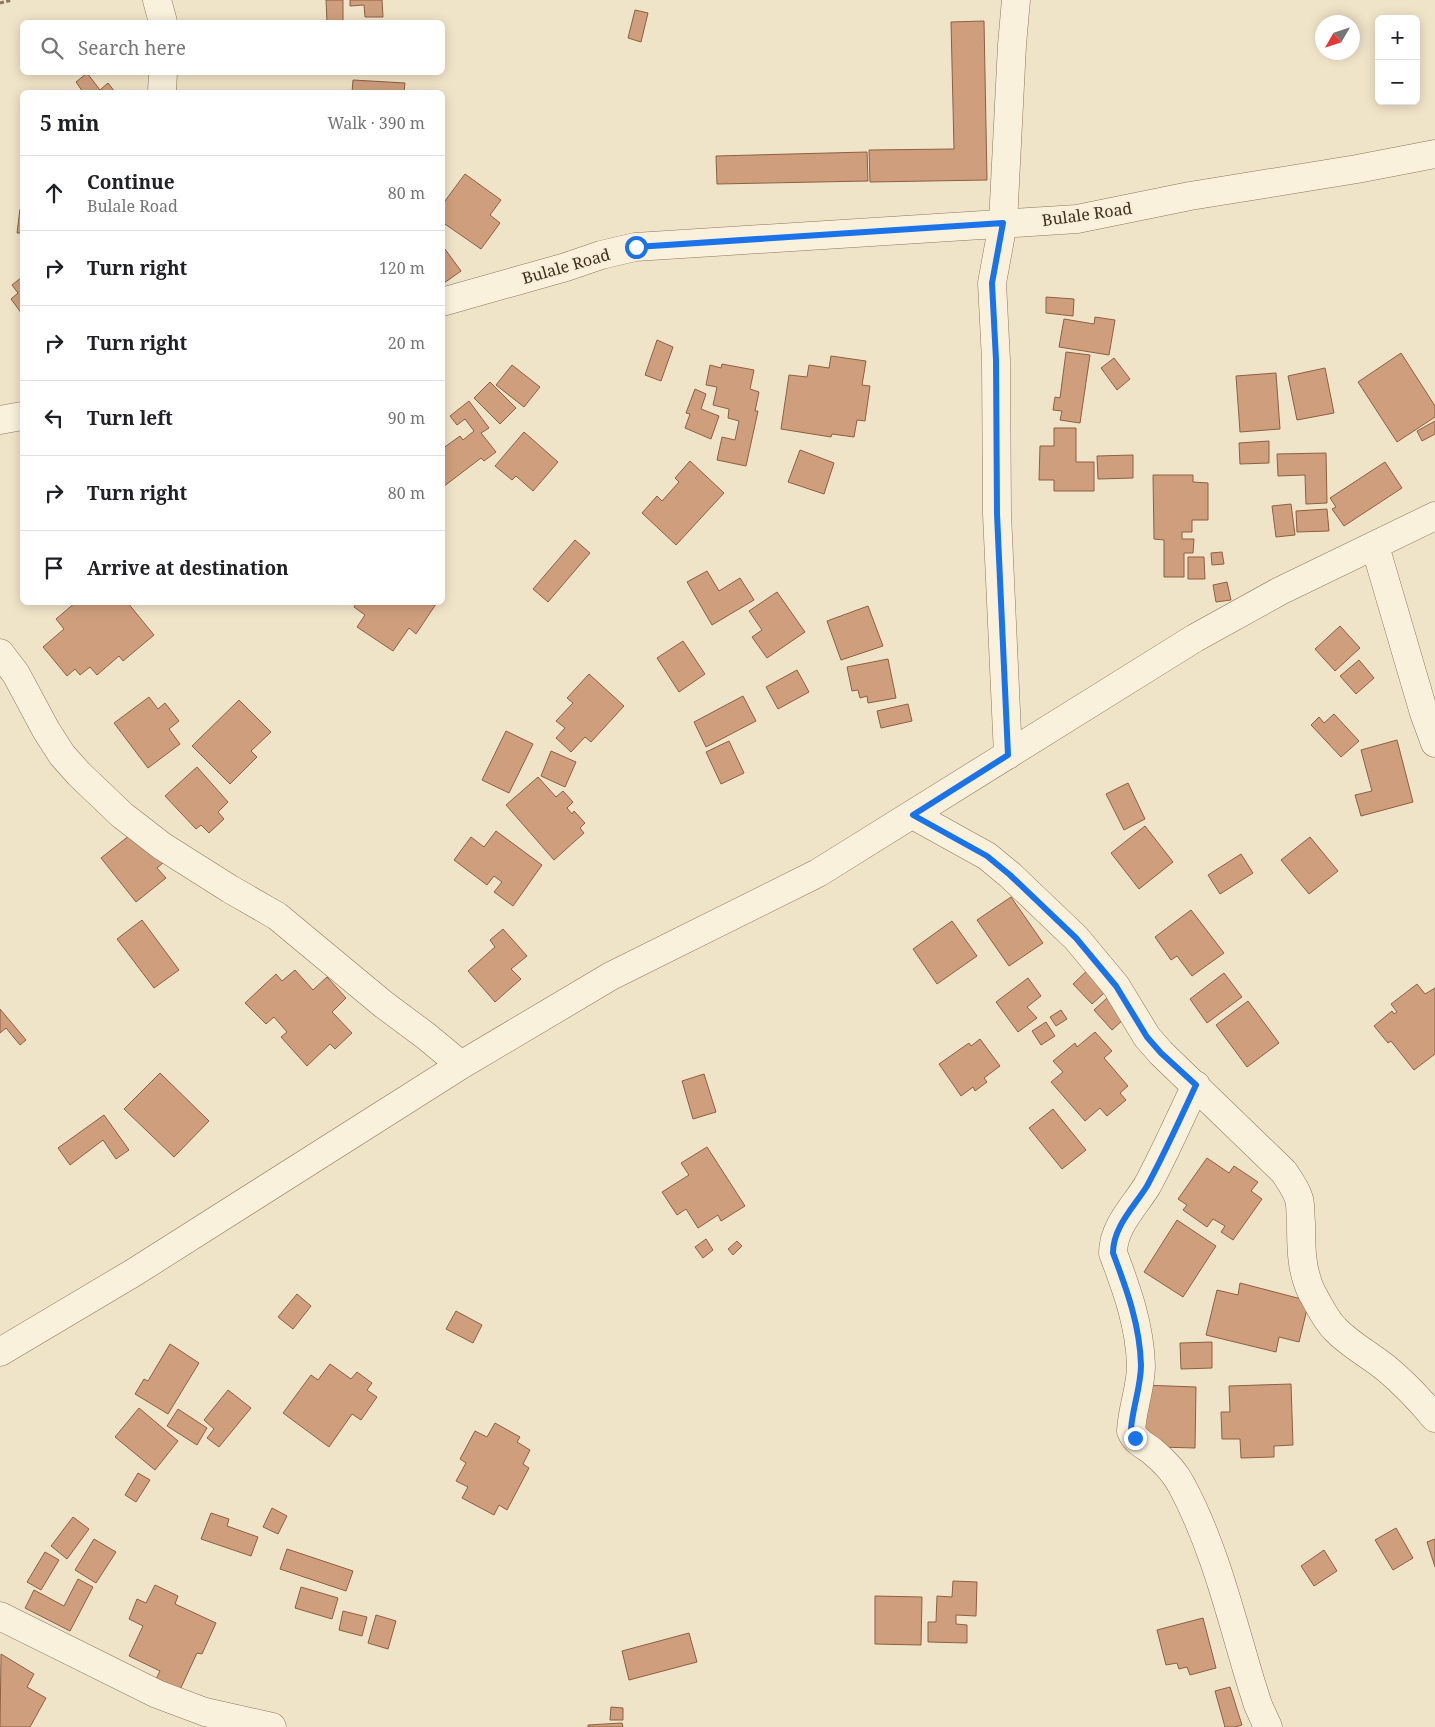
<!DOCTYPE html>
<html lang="en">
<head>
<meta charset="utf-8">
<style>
	:root { --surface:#fff; --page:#f2f2f2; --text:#202124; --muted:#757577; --line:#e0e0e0 }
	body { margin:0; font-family:"Noto Serif",serif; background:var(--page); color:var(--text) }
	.controls { position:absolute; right:15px; top:15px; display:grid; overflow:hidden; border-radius:8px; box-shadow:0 2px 12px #0003 }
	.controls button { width:45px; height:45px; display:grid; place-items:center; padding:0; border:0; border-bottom:1px solid var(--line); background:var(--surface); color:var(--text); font:25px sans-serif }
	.compass { position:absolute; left:1315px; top:15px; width:45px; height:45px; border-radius:50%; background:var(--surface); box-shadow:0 2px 12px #0003; rotate:231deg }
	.stop { position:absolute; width:15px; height:15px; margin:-11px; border:4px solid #1a73e8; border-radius:50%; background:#fff }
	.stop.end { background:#1a73e8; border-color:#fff; box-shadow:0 1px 5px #0008 }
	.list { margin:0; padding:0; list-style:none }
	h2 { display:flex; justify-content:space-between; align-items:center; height:65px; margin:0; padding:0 20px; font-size:21px }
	h2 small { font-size:16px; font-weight:400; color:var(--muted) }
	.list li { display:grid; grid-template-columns:32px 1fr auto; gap:15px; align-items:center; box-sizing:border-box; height:75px; padding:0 20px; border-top:1px solid var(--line) }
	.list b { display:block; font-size:19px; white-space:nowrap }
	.list p { margin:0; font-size:16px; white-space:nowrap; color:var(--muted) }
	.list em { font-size:16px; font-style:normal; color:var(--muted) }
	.icon { flex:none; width:28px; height:28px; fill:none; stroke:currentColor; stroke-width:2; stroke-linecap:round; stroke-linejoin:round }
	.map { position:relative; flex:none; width:1435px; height:1727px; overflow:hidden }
	.search { position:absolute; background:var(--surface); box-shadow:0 2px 12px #0003; left:20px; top:20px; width:425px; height:55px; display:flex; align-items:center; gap:12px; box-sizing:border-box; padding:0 18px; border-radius:8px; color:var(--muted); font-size:19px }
	.panel { position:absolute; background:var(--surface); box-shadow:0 2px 12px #0003; left:20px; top:90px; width:425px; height:515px; border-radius:8px }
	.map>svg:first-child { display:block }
	.building { fill:#cf9f7d; stroke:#8d5f41 }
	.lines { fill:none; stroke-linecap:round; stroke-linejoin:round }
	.minor-casing { stroke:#8d765c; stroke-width:29 }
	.tertiary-casing { stroke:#8d765c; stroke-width:29 }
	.path { stroke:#8d765c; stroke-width:3; stroke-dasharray:4 2.5; stroke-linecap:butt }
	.minor { stroke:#faf1dc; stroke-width:28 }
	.tertiary { stroke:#faf1dc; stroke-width:28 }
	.route { stroke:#1a73e8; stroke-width:6 }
	.labels { text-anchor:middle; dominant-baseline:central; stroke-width:4; stroke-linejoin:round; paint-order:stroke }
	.street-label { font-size:16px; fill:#3d2e20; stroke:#f7eed8 }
</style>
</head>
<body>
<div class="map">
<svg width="1435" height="1727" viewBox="0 0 1435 1727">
	<rect width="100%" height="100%" fill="#f0e4c8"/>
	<!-- building -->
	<path class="building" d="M326 0H343V22H327Z
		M350 0H382L383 17H365L364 5 350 6Z
		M635 10 648 13 641 42 628 38Z
		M984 21 987 180 870 182 869 150 954 149 951 22Z
		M87 73 100 90 108 83 115 92H83L76 82Z
		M353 80 405 83 404 92H352Z
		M867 152 868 181 717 184 716 156Z
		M465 174 501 200 490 215 500 223 481 249 442 222V205Z
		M20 209H22V233H17Z
		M442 245 461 271 444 283 442 281Z
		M22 277V314L11 299 18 293 12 285Z
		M1046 297 1074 299 1073 316 1046 313Z
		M1095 317 1115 320 1109 355 1059 347 1064 319 1094 324Z
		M657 340 673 347 661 381 645 375Z
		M1066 352 1090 355 1080 423 1060 420 1062 411 1053 410 1055 397 1060 398Z
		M1401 353 1435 406V417L1397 442 1358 382Z
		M831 356 866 361 862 385 870 386 865 421 857 420 854 437 832 434 831 437 781 429 789 375 807 377 809 365 829 368Z
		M1114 358 1130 379 1117 390 1101 368Z
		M722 364 754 370 750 389 759 392 755 411H758L746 466 717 460 722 437 735 440 739 421 728 418 729 409 713 405 717 387 706 385 710 365 721 368Z
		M512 365 540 387 524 407 496 385Z
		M1325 368 1334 413 1297 420 1288 376Z
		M1276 373 1280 429 1240 432 1236 376Z
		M490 382 516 408 500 424 474 398Z
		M695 389 706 394 701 409 719 416 711 439 685 428 690 414 686 413Z
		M469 401 489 428 481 433 496 452 484 461 481 458 443 487 442 449 460 436 463 440 474 431 465 419 457 425 450 416Z
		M1435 421V434L1422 441 1417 431Z
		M1054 428H1076V462H1094V491H1054V480H1039L1040 446H1054Z
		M524 432 558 462 533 491 516 476 512 480 495 466Z
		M1269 441V463L1240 464 1239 443Z
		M800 450 834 463 824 494 788 482Z
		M1326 453 1327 503 1306 504 1305 475 1278 476 1277 454Z
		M1133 455V478L1098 479 1097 456Z
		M690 461 724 493 676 545 642 513 657 496 662 501 679 482 675 478Z
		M1385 462 1402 488 1344 526 1332 509 1336 507 1330 498Z
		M1153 475H1193V482L1208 483V520H1192V532H1182V539H1194L1193 553H1184V577H1164V540L1154 539Z
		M1291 504 1295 535 1276 537 1272 506Z
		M1327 509 1329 531 1297 532 1296 511Z
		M575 540 590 553 548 602 533 589Z
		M1222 552 1224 564 1212 565 1211 553Z
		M1188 557H1204L1205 579H1188Z
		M707 571 719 591 740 578 754 600 712 625 687 582Z
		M1227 582 1231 600 1216 602 1213 585Z
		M777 592 805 632 767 658 752 637 762 630 749 611Z
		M76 602H127L154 635 123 661 119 656 97 675 90 667 80 675 75 669 67 676 43 647 64 629 56 619Z
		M357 602H434L436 604 416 634 409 628 393 651 357 627 365 615 354 607Z
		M868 606 883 646 841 660 827 621Z
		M1340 626 1360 648 1335 671 1315 649Z
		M683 641 705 674 679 692 657 658Z
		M888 659 896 698 868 703 867 696 860 698 858 690 852 691 847 667Z
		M1359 660 1374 678 1356 694 1340 676Z
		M797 670 809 692 778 709 766 687Z
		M589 674 624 706 591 742 585 737 571 752 556 738 565 728 556 721 573 703 567 698Z
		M743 696 756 721 706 747 694 722Z
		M149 697 158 709 165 703 179 721 169 729 180 744 148 768 114 723Z
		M239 700 271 732 251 751 257 757 230 784 192 746Z
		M908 704 912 721 881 728 877 711Z
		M1334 714 1359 741 1341 757 1311 725 1319 717 1324 723Z
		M506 731 533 744 509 793 482 780Z
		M1397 740 1413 802 1361 816 1355 795 1372 791 1361 750Z
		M729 741 744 773 721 784 706 752Z
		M551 751 576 762 565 787 541 776Z
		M197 767 228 802 218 812 224 819 209 833 201 825 196 829 165 796Z
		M538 777 556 797 563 791 573 802 567 808 572 814 574 811 585 823 580 828 584 833 554 860 506 805Z
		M1128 783 1145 819 1124 830 1106 794Z
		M1145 826 1173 862 1139 889 1111 853Z
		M496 831 542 865 513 906 494 892 502 882 494 876 487 885 454 860 471 837 484 847Z
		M130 835 140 846 146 841 164 862 157 868 166 878 136 902 101 858Z
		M1310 837 1338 871 1309 894 1281 860Z
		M1241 854 1253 873 1220 894 1208 875Z
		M1011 897 1043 943 1009 966 977 920Z
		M1191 910 1224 953 1192 976 1177 956 1171 960 1155 937Z
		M142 920 179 970 154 988 117 939Z
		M952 921 977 956 937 984 913 949Z
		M503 929 527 956 511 969 521 979 495 1002 468 971 495 947 490 940Z
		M1093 965 1112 986 1092 1004 1073 984Z
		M295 970 313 990 327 977 346 998 332 1012 352 1033 335 1049 330 1044 307 1066 281 1037 287 1032 274 1017 266 1024 245 1003 276 974 282 981Z
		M1224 973 1242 997 1207 1023 1190 999Z
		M1028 978 1041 996 1027 1007 1037 1018 1018 1032 996 1002Z
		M1417 984 1425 994 1435 988V1054L1414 1070 1391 1041 1388 1043 1374 1026 1392 1011 1394 1014 1397 1012 1391 1004Z
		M1107 998 1125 1018 1112 1030 1094 1010Z
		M1248 1001 1279 1043 1247 1067 1216 1025Z
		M0 1009 26 1040 20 1045 6 1028 0 1033Z
		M1061 1010 1067 1019 1056 1026 1050 1017Z
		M1046 1022 1055 1036 1041 1045 1032 1031Z
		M1095 1032 1112 1051 1104 1058 1128 1086 1120 1093 1126 1100 1107 1116 1100 1108 1085 1121 1051 1082 1063 1072 1053 1061 1075 1043 1077 1047Z
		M980 1039 1000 1066 984 1078 987 1082 975 1091 973 1087 961 1096 939 1064 969 1043 971 1046Z
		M160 1073 209 1121 174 1157 124 1109Z
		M704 1074 716 1112 693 1119 682 1081Z
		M1053 1109 1086 1150 1062 1169 1029 1128Z
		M104 1115 129 1150 116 1159 103 1140 70 1165 58 1148Z
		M707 1147 745 1206 721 1221 718 1215 698 1228 686 1209 677 1215 662 1192 689 1175 681 1163Z
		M1207 1158 1229 1173 1234 1166 1258 1182 1251 1191 1262 1199 1233 1240 1221 1232 1225 1226 1213 1219 1207 1227 1183 1210 1187 1205 1178 1199Z
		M1177 1220 1216 1246 1183 1297 1144 1272Z
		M706 1239 713 1250 703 1258 695 1247Z
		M737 1241 742 1246 733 1255 728 1249Z
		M1240 1283 1309 1301 1299 1342 1279 1337 1276 1352 1206 1335 1217 1290 1238 1295Z
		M297 1294 311 1306 293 1329 278 1317Z
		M456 1311 482 1325 473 1343 446 1329Z
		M1212 1342V1368L1181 1369 1180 1343Z
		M170 1344 199 1363 168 1414 135 1394 144 1379 148 1381Z
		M330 1364 351 1379 357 1372 372 1383 367 1390 377 1397 361 1420 352 1414 329 1447 283 1413 311 1375 318 1380Z
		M1291 1384 1293 1445 1274 1446V1457L1241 1458 1240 1439H1222L1221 1412H1230L1229 1386Z
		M1142 1385 1196 1387 1195 1448 1159 1447 1140 1441Z
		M228 1390 251 1408 219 1447 207 1438 214 1429 204 1420Z
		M139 1408 178 1441 155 1470 115 1437Z
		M178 1409 207 1428 197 1445 167 1426Z
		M495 1423 520 1437 517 1442 530 1450 523 1464 529 1468 507 1510 499 1505 494 1515 462 1498 468 1487 456 1481 466 1463 460 1459 475 1431 487 1437Z
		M138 1473 150 1480 136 1502 125 1495Z
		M272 1508 287 1516 278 1534 263 1527Z
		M211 1513 229 1519 227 1526 258 1537 251 1556 201 1539Z
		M73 1517 89 1529 67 1559 51 1546Z
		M1396 1528 1413 1558 1393 1570 1375 1540Z
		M94 1539 116 1552 96 1583 75 1570Z
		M1435 1539V1567L1427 1542Z
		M287 1549 353 1571 346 1591 280 1569Z
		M1324 1550 1337 1571 1314 1586 1301 1566Z
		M45 1552 59 1560 41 1590 27 1582Z
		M78 1579 93 1587 70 1631 25 1608 34 1590 64 1606Z
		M953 1581 977 1582 976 1616 956 1615V1624L967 1625V1643L928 1642V1622H936L937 1596 952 1597Z
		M155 1585 178 1596 175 1604 216 1623 202 1654 197 1653 179 1692 155 1681 160 1671 129 1656 143 1626 129 1619 137 1599 146 1603Z
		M301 1587 338 1598 332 1619 295 1608Z
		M875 1596 922 1597 921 1645 875 1644Z
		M343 1611 367 1617 362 1636 339 1630Z
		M376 1615 396 1621 388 1649 368 1643Z
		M1203 1618 1216 1668 1190 1675 1187 1667 1179 1669 1177 1663 1166 1665 1157 1630Z
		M689 1633 697 1662 629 1680 622 1651Z
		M1 1654 34 1674 27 1687 46 1698 30 1727H0Z
		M1230 1687 1242 1725 1235 1727H1225L1215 1691Z
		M611 1707 623 1708V1720H610Z
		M622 1723 623 1727H588V1725Z"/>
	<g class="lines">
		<!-- minor casing -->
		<g class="minor-casing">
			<path id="minor" d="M157 0 163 22
				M162 92 163 72
				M1375 546 1424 713 1435 743
				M0 653 16 674 46 730 62 755 79 774 122 815 162 846 230 889 277 916 383 1004 426 1036 461 1065
				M1008 755 997 514 996 360 992 283 1003 223 1012 45 1016 0
				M913 815 987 856 1010 875 1076 938 1116 986 1147 1037 1161 1053 1284 1172C1290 1181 1296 1189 1299 1199 1301 1206 1300 1215 1301 1222 1301 1246 1301 1271 1312 1293 1319 1305 1325 1319 1335 1329 1350 1345 1370 1355 1387 1369 1405 1384 1420 1400 1435 1418
				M1196 1085C1180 1118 1165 1153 1147 1186 1134 1207 1113 1227 1113 1253 1127 1290 1140 1326 1141 1366 1141 1387 1132 1409 1131 1431 1135 1441 1144 1445 1152 1451 1164 1461 1175 1472 1182 1486 1215 1548 1231 1617 1251 1683L1258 1705 1268 1727
				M0 1352 133 1273 461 1065 611 976 818 873 1195 638 1280 591 1435 516
				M0 1616 157 1694 205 1712 272 1727"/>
		</g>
		<!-- tertiary casing -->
		<g class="tertiary-casing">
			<path id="tertiary" d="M442 302 566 267 601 255 635 247 1077 219 1190 196 1357 169 1435 154
				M0 420 22 416"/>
		</g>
		<!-- path -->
		<path class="path" d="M0 3 12 0"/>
		<!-- minor -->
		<use href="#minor" class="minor"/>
		<!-- tertiary -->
		<use href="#tertiary" class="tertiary"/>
	</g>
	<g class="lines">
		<!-- route -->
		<path class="route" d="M636 247 1003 223 992 283 996 360 997 514 1008 755 913 815 987 856 1010 875 1076 938 1116 986 1147 1037 1161 1053 1196 1085C1180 1119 1165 1153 1147 1186 1134 1207 1113 1227 1113 1253 1127 1290 1140 1326 1141 1365 1141 1387 1132 1409 1131 1430L1135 1438"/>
	</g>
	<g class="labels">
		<!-- street labels -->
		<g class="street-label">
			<text transform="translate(1087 214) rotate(-8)">Bulale Road</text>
			<text transform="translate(566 266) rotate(-16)">Bulale Road</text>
		</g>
	</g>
</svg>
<div class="controls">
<button>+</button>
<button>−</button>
</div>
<svg class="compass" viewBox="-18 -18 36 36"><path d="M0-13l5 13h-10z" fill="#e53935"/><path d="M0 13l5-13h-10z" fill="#757577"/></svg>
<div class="stop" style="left:636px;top:247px"></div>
<div class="stop end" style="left:1135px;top:1438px"></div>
<div class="search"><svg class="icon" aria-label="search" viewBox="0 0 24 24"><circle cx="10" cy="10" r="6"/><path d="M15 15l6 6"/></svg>Search here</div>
<section class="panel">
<h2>5 min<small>Walk · 390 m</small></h2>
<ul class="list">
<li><svg class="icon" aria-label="ahead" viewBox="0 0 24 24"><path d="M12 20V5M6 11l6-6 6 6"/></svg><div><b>Continue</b><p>Bulale Road</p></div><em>80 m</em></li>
<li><svg class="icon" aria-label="right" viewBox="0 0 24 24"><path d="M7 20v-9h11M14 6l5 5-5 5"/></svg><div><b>Turn right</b></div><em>120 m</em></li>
<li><svg class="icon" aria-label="right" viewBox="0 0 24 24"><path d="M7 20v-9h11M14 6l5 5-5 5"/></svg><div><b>Turn right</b></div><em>20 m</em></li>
<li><svg class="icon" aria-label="left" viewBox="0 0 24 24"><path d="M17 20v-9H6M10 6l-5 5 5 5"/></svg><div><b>Turn left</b></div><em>90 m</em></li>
<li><svg class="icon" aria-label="right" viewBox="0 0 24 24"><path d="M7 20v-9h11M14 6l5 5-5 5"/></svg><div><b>Turn right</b></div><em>80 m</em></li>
<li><svg class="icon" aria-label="arrive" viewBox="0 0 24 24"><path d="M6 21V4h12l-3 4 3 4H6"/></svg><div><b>Arrive at destination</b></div></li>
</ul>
</section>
</div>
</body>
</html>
